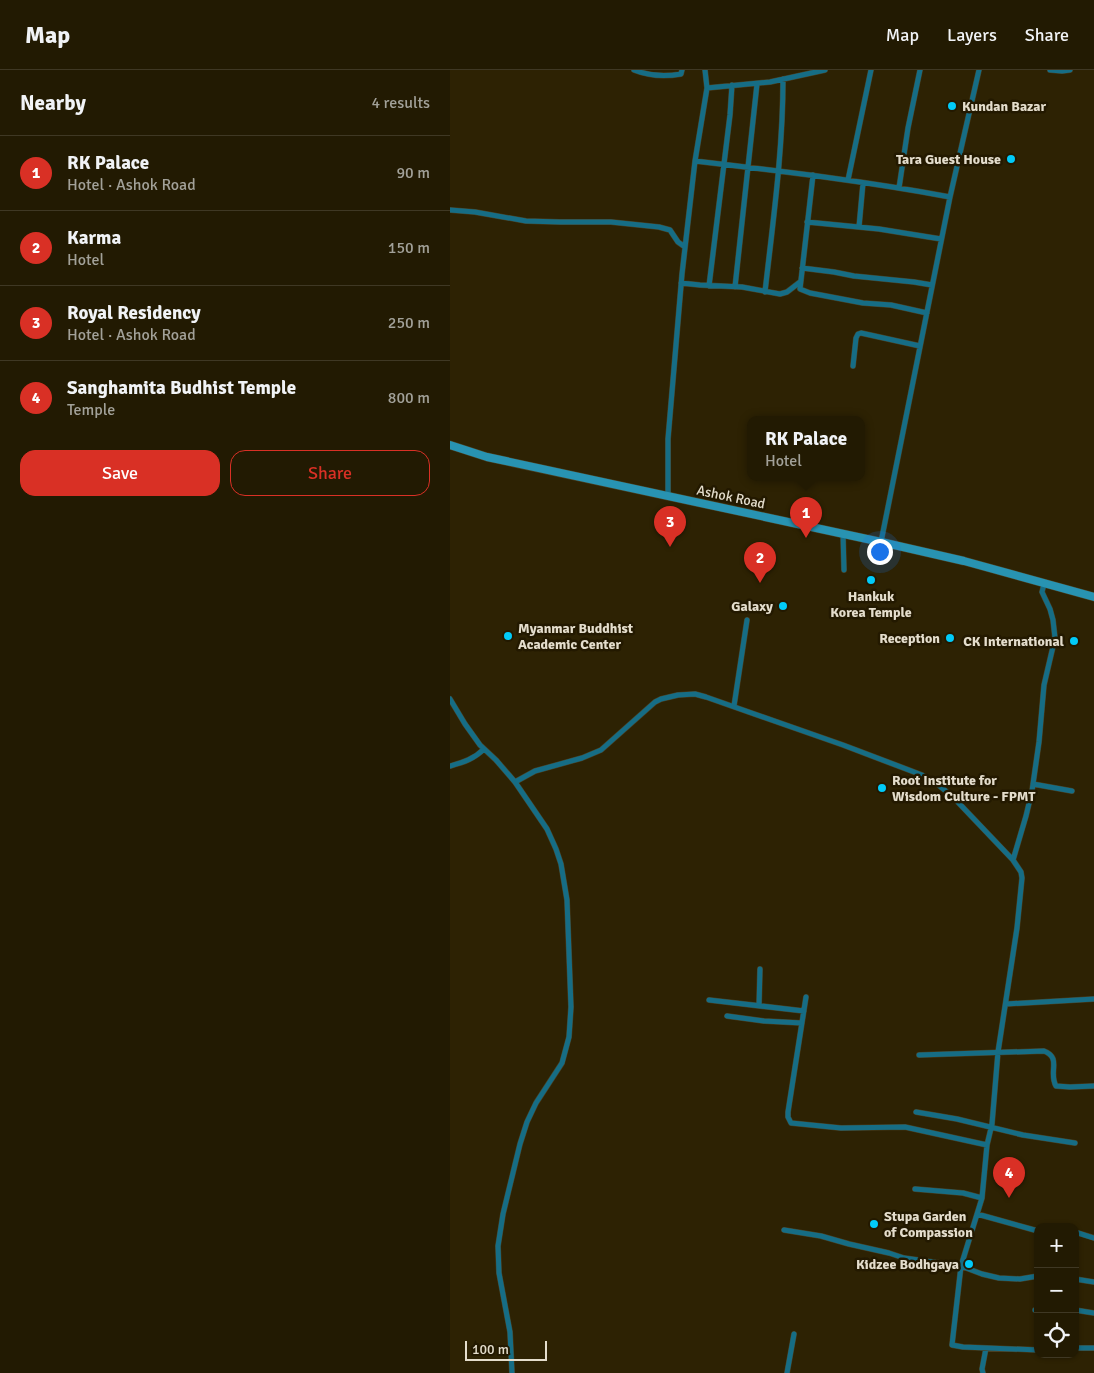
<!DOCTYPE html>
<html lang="en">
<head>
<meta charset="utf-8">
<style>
	:root { --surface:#221a02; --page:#2e2711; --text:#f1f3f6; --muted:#a2a199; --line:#3f3824; --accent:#d93025 }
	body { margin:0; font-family:Signika,sans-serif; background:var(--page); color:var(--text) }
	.controls { position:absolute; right:15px; bottom:15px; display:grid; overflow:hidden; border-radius:10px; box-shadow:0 1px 4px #0004 }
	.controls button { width:45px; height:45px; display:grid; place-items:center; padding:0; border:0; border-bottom:1px solid var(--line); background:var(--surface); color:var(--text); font:25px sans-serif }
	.scale { position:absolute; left:15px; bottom:12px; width:82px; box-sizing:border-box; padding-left:5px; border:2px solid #e4ddcc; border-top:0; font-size:14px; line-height:18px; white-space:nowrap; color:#e4ddcc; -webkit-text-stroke:4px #231900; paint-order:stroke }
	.you { position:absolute; left:429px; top:481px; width:18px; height:18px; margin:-12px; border:4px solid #fff; border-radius:50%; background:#1a73e8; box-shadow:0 0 0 8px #1a73e833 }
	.badge { display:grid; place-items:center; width:32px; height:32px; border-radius:50%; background:var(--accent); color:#fff; font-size:16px; font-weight:700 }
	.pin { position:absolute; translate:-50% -41px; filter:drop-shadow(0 1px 2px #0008) }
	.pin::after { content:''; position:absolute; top:26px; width:18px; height:15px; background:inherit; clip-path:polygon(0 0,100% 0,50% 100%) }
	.popup { position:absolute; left:297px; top:346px; width:118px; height:65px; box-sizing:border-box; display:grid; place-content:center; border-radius:10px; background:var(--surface); filter:drop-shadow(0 1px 4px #0005); font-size:16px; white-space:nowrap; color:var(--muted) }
	.popup b { font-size:19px; color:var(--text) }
	.popup::after { content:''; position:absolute; left:50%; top:100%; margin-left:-10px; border:10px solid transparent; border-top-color:var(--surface) }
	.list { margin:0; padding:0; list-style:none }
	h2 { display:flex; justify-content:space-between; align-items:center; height:65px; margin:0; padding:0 20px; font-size:21px }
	h2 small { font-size:16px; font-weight:400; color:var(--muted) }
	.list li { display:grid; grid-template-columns:32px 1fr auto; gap:15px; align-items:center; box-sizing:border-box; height:75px; padding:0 20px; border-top:1px solid var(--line) }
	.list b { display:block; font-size:19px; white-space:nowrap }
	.list p { margin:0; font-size:16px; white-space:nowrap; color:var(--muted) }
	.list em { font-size:16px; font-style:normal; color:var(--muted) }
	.actions { display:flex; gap:10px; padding:15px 20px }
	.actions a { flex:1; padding:11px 0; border:1px solid var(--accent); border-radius:15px; text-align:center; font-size:18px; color:var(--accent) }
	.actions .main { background:var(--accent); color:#fff }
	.icon { flex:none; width:28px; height:28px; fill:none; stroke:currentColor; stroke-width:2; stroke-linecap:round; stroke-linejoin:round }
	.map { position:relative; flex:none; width:644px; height:1303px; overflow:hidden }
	header { display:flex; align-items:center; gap:30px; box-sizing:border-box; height:70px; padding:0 25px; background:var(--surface); border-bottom:1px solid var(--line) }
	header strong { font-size:24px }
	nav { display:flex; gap:28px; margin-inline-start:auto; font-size:18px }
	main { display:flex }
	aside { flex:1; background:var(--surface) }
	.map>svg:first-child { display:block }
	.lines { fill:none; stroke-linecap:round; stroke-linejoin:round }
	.street-casing { stroke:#4a4023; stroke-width:6 }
	.secondary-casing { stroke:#4a4023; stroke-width:9 }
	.street { stroke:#166d85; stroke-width:5 }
	.secondary { stroke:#2893b2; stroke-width:8 }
	.poi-dot { fill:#01cbf9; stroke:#231900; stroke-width:2 }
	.labels { text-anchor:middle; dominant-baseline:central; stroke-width:5; stroke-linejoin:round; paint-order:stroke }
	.poi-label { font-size:14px; font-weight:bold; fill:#e4ddcc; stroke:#231900; text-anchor:end }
	.street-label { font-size:14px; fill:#e4ddcc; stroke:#231900 }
</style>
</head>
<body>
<header>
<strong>Map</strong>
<nav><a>Map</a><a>Layers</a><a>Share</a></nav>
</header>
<main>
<aside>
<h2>Nearby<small>4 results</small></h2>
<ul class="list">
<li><span class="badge">1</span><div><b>RK Palace</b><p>Hotel · Ashok Road</p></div><em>90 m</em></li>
<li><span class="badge">2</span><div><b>Karma</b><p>Hotel</p></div><em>150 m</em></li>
<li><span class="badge">3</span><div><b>Royal Residency</b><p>Hotel · Ashok Road</p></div><em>250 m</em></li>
<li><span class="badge">4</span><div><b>Sanghamita Budhist Temple</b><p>Temple</p></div><em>800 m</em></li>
</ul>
<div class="actions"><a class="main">Save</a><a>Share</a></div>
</aside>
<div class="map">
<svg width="644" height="1303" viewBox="0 0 644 1303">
	<rect width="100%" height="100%" fill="#2d2203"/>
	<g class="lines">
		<!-- street casing -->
		<g class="street-casing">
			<path id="street" d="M184 0C199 6 214 7 231 4L232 0
				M600 0 612 1 620 0
				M257 18 320 12 375 0
				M245 91C330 101 415 111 500 127
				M363 105 350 219 360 223 413 233 441 235 477 243
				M398 110 421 0
				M449 118 458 58 470 0
				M0 140 25 142 76 151 110 152H161L209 157 220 160 228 172 235 177
				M357 152 429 159 491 169
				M409 157 413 113
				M352 198 384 202 404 206 464 212 482 215
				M231 213 250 215 292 217 330 224 337 222 350 212
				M259 216 280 45 282 15
				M285 217 307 14
				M315 222C323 151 333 81 333 9
				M403 296 406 268 408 264 411 263 470 276
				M218 426V369L232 204 245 91 257 18 255 0
				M393 464 394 500
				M431 472 500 127 529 0
				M0 629 15 654 30 675 46 690 65 712 97 759 106 779 111 794 117 830 121 937 119 967 112 993 86 1033 77 1052 70 1074 53 1144 48 1176 49 1203 60 1262 62 1303
				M284 636 297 550
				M0 696C14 692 24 689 34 679
				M65 712 85 701 132 688 151 680 205 632 211 629 228 625 245 624 256 627 393 675 472 705 486 713 503 727 563 790 571 802 572 808 567 858 548 982 542 1054 537 1075 532 1128 511 1196 502 1275 513 1277 588 1280
				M583 714 622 721
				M563 790 576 746 582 721 589 672 594 615 605 568 603 550 600 539 592 522 594 514
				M356 927 338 1042V1047L341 1053 391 1058 455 1057 537 1075
				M259 930 354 941
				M556 934 644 929
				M309 936 310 899
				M277 946 314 951 352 953
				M469 985 594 981C612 988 598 1002 606 1016L620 1017 644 1016
				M466 1042 507 1049 573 1065 625 1073
				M465 1119 513 1123 532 1128
				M527 1144 588 1161
				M334 1160 371 1166 399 1174 439 1183 454 1188 511 1196 532 1204 549 1208 570 1209 588 1206
				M625 1162 644 1168
				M625 1209 644 1212
				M585 1240H588
				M625 1240 644 1243
				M625 1278H644
				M337 1303 344 1264
				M533 1303 532 1299 536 1278"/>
		</g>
		<!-- secondary casing -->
		<g class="secondary-casing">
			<path id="secondary" d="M0 375 37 387 431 472 514 491 644 527"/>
		</g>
		<!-- street -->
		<use href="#street" class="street"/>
		<!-- secondary -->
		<use href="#secondary" class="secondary"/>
	</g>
	<!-- markers -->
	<g class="poi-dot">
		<circle cx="502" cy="36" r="5"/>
		<circle cx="561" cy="89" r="5"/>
		<circle cx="421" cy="510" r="5"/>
		<circle cx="333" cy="536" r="5"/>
		<circle cx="58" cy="566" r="5"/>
		<circle cx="500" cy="568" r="5"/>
		<circle cx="624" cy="571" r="5"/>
		<circle cx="432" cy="718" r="5"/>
		<circle cx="424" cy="1154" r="5"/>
		<circle cx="519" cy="1194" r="5"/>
	</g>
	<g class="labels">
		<!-- poi labels -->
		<g class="poi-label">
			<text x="512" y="36" text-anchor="start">Kundan Bazar</text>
			<text x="551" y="89">Tara Guest House</text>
			<text x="421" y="526" text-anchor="middle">Hankuk<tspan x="421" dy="16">Korea Temple</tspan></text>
			<text x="323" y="536">Galaxy</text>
			<text x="68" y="558" text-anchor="start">Myanmar Buddhist<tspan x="68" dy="16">Academic Center</tspan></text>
			<text x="490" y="568">Reception</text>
			<text x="614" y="571">CK International</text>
			<text x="442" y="710" text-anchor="start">Root Institute for<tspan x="442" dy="16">Wisdom Culture - FPMT</tspan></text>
			<text x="434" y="1146" text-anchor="start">Stupa Garden<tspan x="434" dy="16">of Compassion</tspan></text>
			<text x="509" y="1194">Kidzee Bodhgaya</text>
		</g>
		<!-- street labels -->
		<g class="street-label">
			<text transform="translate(281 427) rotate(12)">Ashok Road</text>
		</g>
	</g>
</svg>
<div class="controls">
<button>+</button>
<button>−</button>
<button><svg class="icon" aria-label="locate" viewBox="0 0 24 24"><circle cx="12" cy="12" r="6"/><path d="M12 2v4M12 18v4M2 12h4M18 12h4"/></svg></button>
</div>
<div class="scale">100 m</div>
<div class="you"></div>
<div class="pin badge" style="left:356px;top:468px">1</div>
<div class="popup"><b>RK Palace</b>Hotel</div>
<div class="pin badge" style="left:310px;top:513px">2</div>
<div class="pin badge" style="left:220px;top:477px">3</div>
<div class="pin badge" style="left:559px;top:1128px">4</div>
</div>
</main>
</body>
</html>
